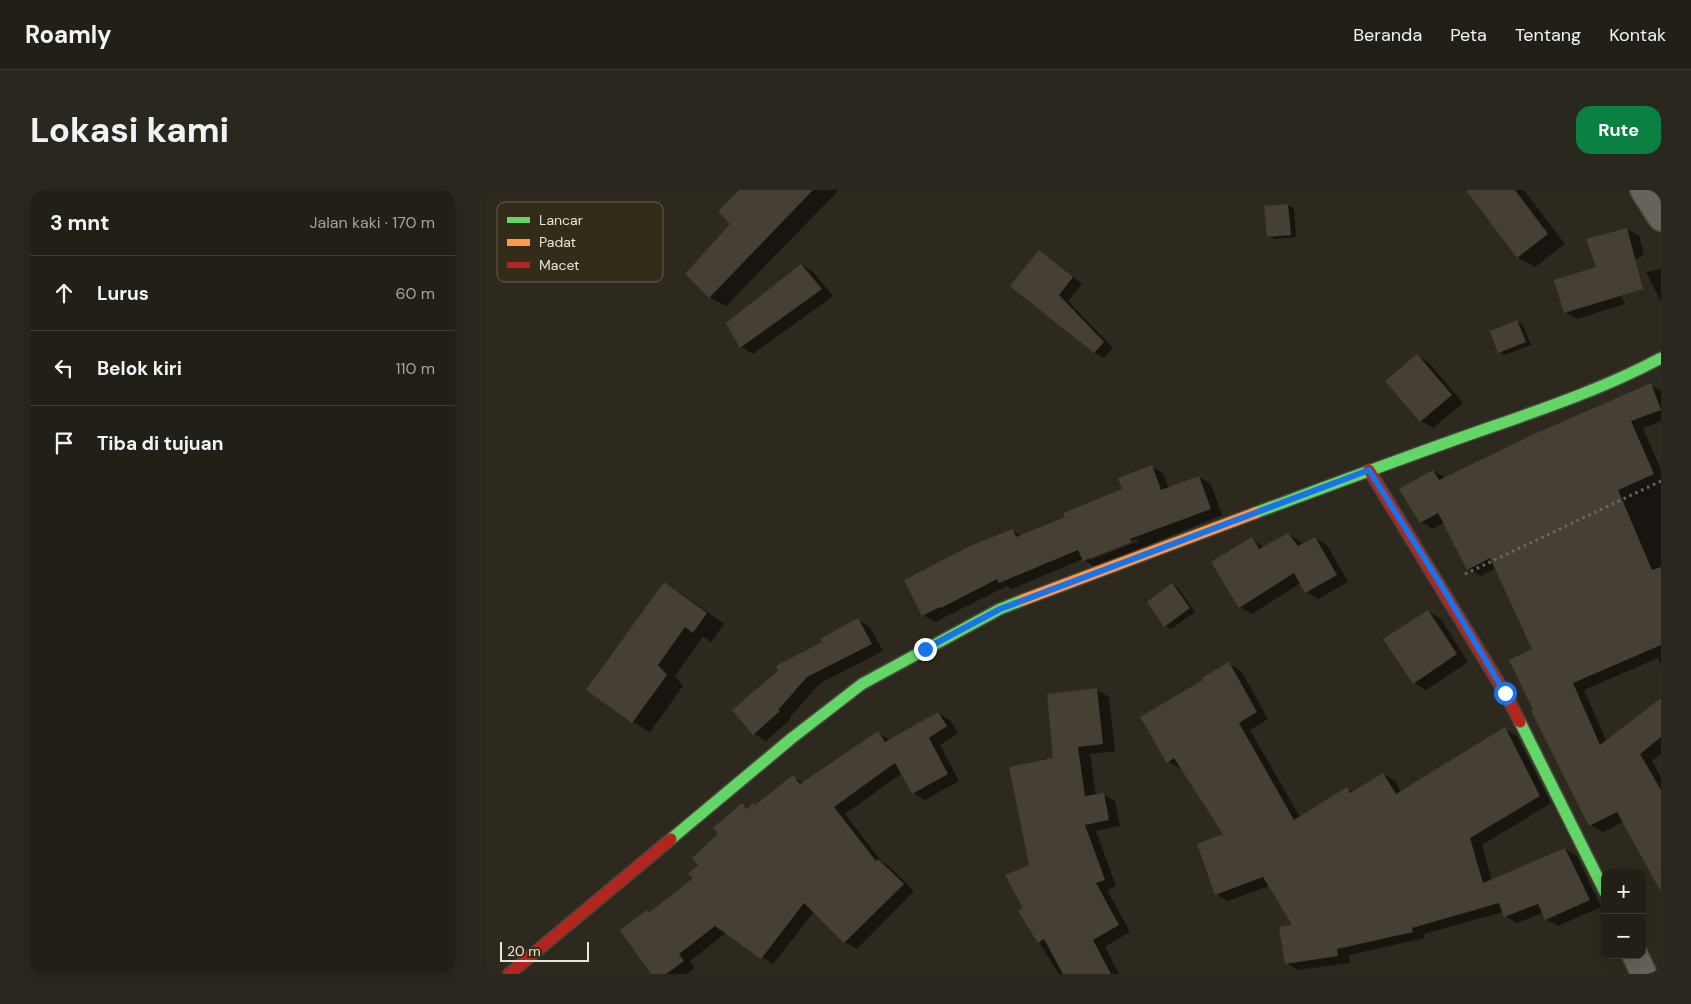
<!DOCTYPE html>
<html lang="id">
<head>
<meta charset="utf-8">
<style>
	:root { --surface:#221f16; --page:#2a271f; --text:#f1f3f6; --muted:#a2a2a1; --line:#3f3d35; --accent:#0b8043 }
	body { margin:0; font-family:"DM Sans",sans-serif; background:var(--page); color:var(--text) }
	.controls { position:absolute; right:15px; bottom:15px; display:grid; overflow:hidden; border-radius:10px; box-shadow:0 5px 20px #0002 }
	.controls button { width:45px; height:45px; display:grid; place-items:center; padding:0; border:0; border-bottom:1px solid var(--line); background:var(--surface); color:var(--text); font:25px sans-serif }
	.scale { position:absolute; left:15px; bottom:12px; width:89px; box-sizing:border-box; padding-left:5px; border:2px solid #e8e4d7; border-top:0; font-size:14px; line-height:18px; white-space:nowrap; color:#e8e4d7; -webkit-text-stroke:4px #332c18; paint-order:stroke }
	.stop { position:absolute; width:15px; height:15px; margin:-11px; border:4px solid #1a73e8; border-radius:50%; background:#fff }
	.stop.end { background:#1a73e8; border-color:#fff; box-shadow:0 1px 5px #0008 }
	.list { margin:0; padding:0; list-style:none }
	h2 { display:flex; justify-content:space-between; align-items:center; height:65px; margin:0; padding:0 20px; font-size:21px }
	h2 small { font-size:16px; font-weight:400; color:var(--muted) }
	.list li { display:grid; grid-template-columns:32px 1fr auto; gap:15px; align-items:center; box-sizing:border-box; height:75px; padding:0 20px; border-top:1px solid var(--line) }
	.list b { display:block; font-size:19px; white-space:nowrap }
	.list em { font-size:16px; font-style:normal; color:var(--muted) }
	.icon { flex:none; width:28px; height:28px; fill:none; stroke:currentColor; stroke-width:2; stroke-linecap:round; stroke-linejoin:round }
	.map { position:relative; flex:none; width:1176px; height:784px; overflow:hidden; border-radius:15px }
	header { display:flex; align-items:center; gap:30px; box-sizing:border-box; height:70px; padding:0 25px; background:var(--surface); border-bottom:1px solid var(--line) }
	header strong { font-size:24px }
	nav { display:flex; gap:28px; margin-inline-start:auto; font-size:18px }
	.intro { display:flex; align-items:center; justify-content:space-between; box-sizing:border-box; height:120px; padding:0 30px }
	h1 { margin:0; font-size:35px }
	.button { padding:12px 22px; border-radius:15px; background:var(--accent); color:#fff; font-size:18px; font-weight:700 }
	main { display:flex; gap:30px; padding:0 30px }
	aside { flex:1; background:var(--surface); border-radius:15px; box-shadow:0 5px 20px #0002 }
	.map>svg:first-child { display:block }
	.shadow { fill:#0007; fill-rule:evenodd }
	.building { fill:#454033 }
	.lines { fill:none; stroke-linecap:round; stroke-linejoin:round }
	.street-casing { stroke:#4b473e; stroke-width:28 }
	.fast-casing { stroke:#4b473e; stroke-width:14 }
	.slow-casing { stroke:#4b473e; stroke-width:14 }
	.jam-casing { stroke:#4b473e; stroke-width:14 }
	.path { stroke:#6a685f; stroke-width:3; stroke-dasharray:2.5 4; stroke-linecap:butt }
	.street { stroke:#66635a; stroke-width:25 }
	.fast { stroke:#63d668; stroke-width:11 }
	.slow { stroke:#ff974d; stroke-width:11 }
	.jam { stroke:#b3261e; stroke-width:11 }
	.route { stroke:#1a73e8; stroke-width:6 }
	.key { fill:#332c18; stroke:#696351; stroke-width:1 }
	.key-label { font-size:14px; fill:#e8e4d7 }
</style>
</head>
<body>
<header>
<strong>Roamly</strong>
<nav><a>Beranda</a><a>Peta</a><a>Tentang</a><a>Kontak</a></nav>
</header>
<div class="intro"><h1>Lokasi kami</h1><a class="button">Rute</a></div>
<main>
<aside>
<h2>3 mnt<small>Jalan kaki · 170 m</small></h2>
<ul class="list">
<li><svg class="icon" aria-label="ahead" viewBox="0 0 24 24"><path d="M12 20V5M6 11l6-6 6 6"/></svg><div><b>Lurus</b></div><em>60 m</em></li>
<li><svg class="icon" aria-label="left" viewBox="0 0 24 24"><path d="M17 20v-9H6M10 6l-5 5 5 5"/></svg><div><b>Belok kiri</b></div><em>110 m</em></li>
<li><svg class="icon" aria-label="arrive" viewBox="0 0 24 24"><path d="M6 21V4h12l-3 4 3 4H6"/></svg><div><b>Tiba di tujuan</b></div></li>
</ul>
</aside>
<div class="map">
<svg width="1176" height="784" viewBox="0 0 1176 784">
	<rect width="100%" height="100%" fill="#2d291e"/>
	<!-- shadow -->
	<path class="shadow" d="M256 0H354L241 116 224 107Z
		M983 0H1039L1080 54 1050 77 1032 67Z
		M803 15 809 18 811 47 789 49 783 46 781 18Z
		M1142 39 1154 46 1159 65 1124 82 1127 84 1140 114 1092 129 1080 122Z
		M554 62 564 68 597 94 583 111 628 158 619 168 609 162 527 96Z
		M316 75 328 82 348 106 268 164 256 157Z
		M1176 79V112L1161 82Z
		M1032 132 1038 135 1046 155 1020 165 1014 162Z
		M932 166 944 173 978 213 948 238 936 231 902 192Z
		M1166 195 1176 201V231L1158 238 1176 280V475L1173 468 1099 500 1122 552 1176 515V564L1167 571 1176 587V680L1138 632 1118 642 1105 635 1048 460 1011 378 996 386 983 379 959 333 948 339 936 332 948 281 961 288Z
		M667 277 678 283 684 298 714 287 726 294 737 325 610 377 598 369 527 399 522 396 450 432 438 425 527 340 537 346 581 327 638 299ZM652 349 653 351 605 370V367Z
		M803 344 815 351 818 355 830 348 842 355 863 392 833 409 821 402 816 393 767 424 755 417 767 349 780 358Z
		M179 394 197 404 239 434 226 452 218 447 190 486 198 496 165 542 148 532Z
		M687 395 693 398 710 422 686 439 680 436Z
		M943 422 955 428 983 472 941 500 929 493Z
		M373 430 385 437 398 461 334 494 305 527 306 529 281 551 269 544 295 482Z
		M744 474 756 481 783 529 765 540 815 627 862 599 868 602 898 584 910 591 916 602 1020 539 1032 546 1066 613 997 655 1007 691 1080 659 1092 666 1116 717 1073 736 1061 729 1058 723 1032 733 1020 726 1018 722 939 744 940 748 864 765 865 773 813 780 801 773 809 736 784 696 743 711 731 704 740 645 697 577 695 578 683 572 720 491Z
		M612 500 624 507 630 561 605 564 611 605 618 604 630 611 635 636 611 641 631 696 622 700 645 742 620 757 634 784H574L535 722 539 719 546 676 570 569Z
		M453 523 465 530 473 543 455 555 474 591 440 610 428 603 417 583 360 624 397 672 405 677 429 701 372 759 360 752 329 722 288 774 241 743 205 771 210 778 202 784H168L162 722 165 724 210 689 214 675 257 615 264 619 270 616 308 587 319 593 393 542 405 551Z"/>
	<!-- building -->
	<path class="building" d="M254 0H328L224 108 200 84 245 34 233 21Z
		M981 0H1030L1063 44 1032 68Z
		M803 14 806 45 782 47 779 16Z
		M1142 38 1158 99 1079 123 1069 90 1111 77 1101 49Z
		M554 60 588 87 574 105 619 152 609 163 525 96Z
		M316 74 337 99 255 158 241 133Z
		M1032 130 1041 152 1013 163 1005 141Z
		M932 164 967 205 935 232 900 191Z
		M1166 193 1176 220 1146 231 1169 284 1133 300 1167 380 1176 377V455L1088 493 1115 555 1176 508V547L1155 564 1176 600V702L1132 622 1104 636 1046 521 1048 520 1024 470 1047 459 1005 368 982 380 953 323 935 333 914 299 948 280 954 290 1047 245Z
		M667 275 676 300 714 286 726 319 645 349 647 352 598 371 593 360 514 393 512 389 456 418 455 417 437 426 419 390 485 356 528 339 531 347 580 327 578 323 637 299 633 288Z
		M803 343 813 356 830 347 852 385 820 403 809 383 754 418 726 372 767 347 774 359Z
		M179 392 222 423 208 443 200 437 173 475 182 485 147 533 101 500Z
		M687 393 705 418 679 437 662 412Z
		M943 420 972 464 928 494 898 449Z
		M373 428 387 454 322 487 293 520 295 521 268 545 247 520 293 481 291 476 337 452 335 449Z
		M744 472 772 522 754 533 809 630 862 597 865 603 898 583 911 604 1020 537 1055 606 985 648 998 693 1080 658 1105 710 1060 730 1053 714 1019 727 1014 713 927 738 928 742 852 759 853 766 800 774 794 737 807 735 778 687 730 705 712 654 738 644 689 568 682 573 655 527 718 490 717 488Z
		M612 498 618 554 593 557 600 606 619 603 624 630 600 635 620 690 611 693 634 735 608 750 626 784H578L559 749 553 753 533 721 538 718 520 685 544 675 524 577 568 568 562 504Z
		M453 522 462 536 444 548 463 584 427 604 410 573 349 617 391 671 393 669 419 694 359 753 319 713 276 769 230 736 194 764 199 771 181 784H166L135 740 162 720 164 723 208 688 203 684 213 675 207 668 233 644 228 638 257 613 262 619 268 613 270 615 308 585 315 594 393 541 400 552Z"/>
	<g class="lines">
		<!-- street casing -->
		<g class="street-casing">
			<path id="street" d="M1158 0 1176 28
				M1150 765 1159 784"/>
		</g>
		<!-- fast casing -->
		<g class="fast-casing">
			<path id="fast" d="M770 323C843 296 915 269 989 243 1052 221 1116 200 1176 168
				M1035 532 1120 702
				M186 649 307 548 377 494 515 419 538 410"/>
		</g>
		<!-- slow casing -->
		<g class="slow-casing">
			<path id="slow" d="M538 410 770 323"/>
		</g>
		<!-- jam casing -->
		<g class="jam-casing">
			<path id="jam" d="M884 280 1020 503 1035 532
				M24 784 186 649"/>
		</g>
		<!-- path -->
		<path class="path" d="M980 384 1176 291"/>
		<!-- street -->
		<use href="#street" class="street"/>
		<!-- fast -->
		<use href="#fast" class="fast"/>
		<!-- slow -->
		<use href="#slow" class="slow"/>
		<!-- jam -->
		<use href="#jam" class="jam"/>
	</g>
	<g class="lines">
		<!-- route -->
		<path class="route" d="M440 459 515 419 884 280 956 395 1020 503"/>
	</g>
	<!-- legend -->
	<rect x="12" y="12" width="166" height="80" rx="8" class="key"/>
	<rect x="22" y="27" width="23" height="6" fill="#63d668"/>
	<rect x="22" y="49" width="23" height="7" fill="#ff974d"/>
	<rect x="22" y="72" width="23" height="6" fill="#b3261e"/>
	<g class="key-label">
		<text x="54" y="35">Lancar</text>
		<text x="54" y="57">Padat</text>
		<text x="54" y="80">Macet</text>
	</g>
</svg>
<div class="controls">
<button>+</button>
<button>−</button>
</div>
<div class="scale">20 m</div>
<div class="stop" style="left:1020px;top:503px"></div>
<div class="stop end" style="left:440px;top:459px"></div>
</div>
</main>
</body>
</html>
